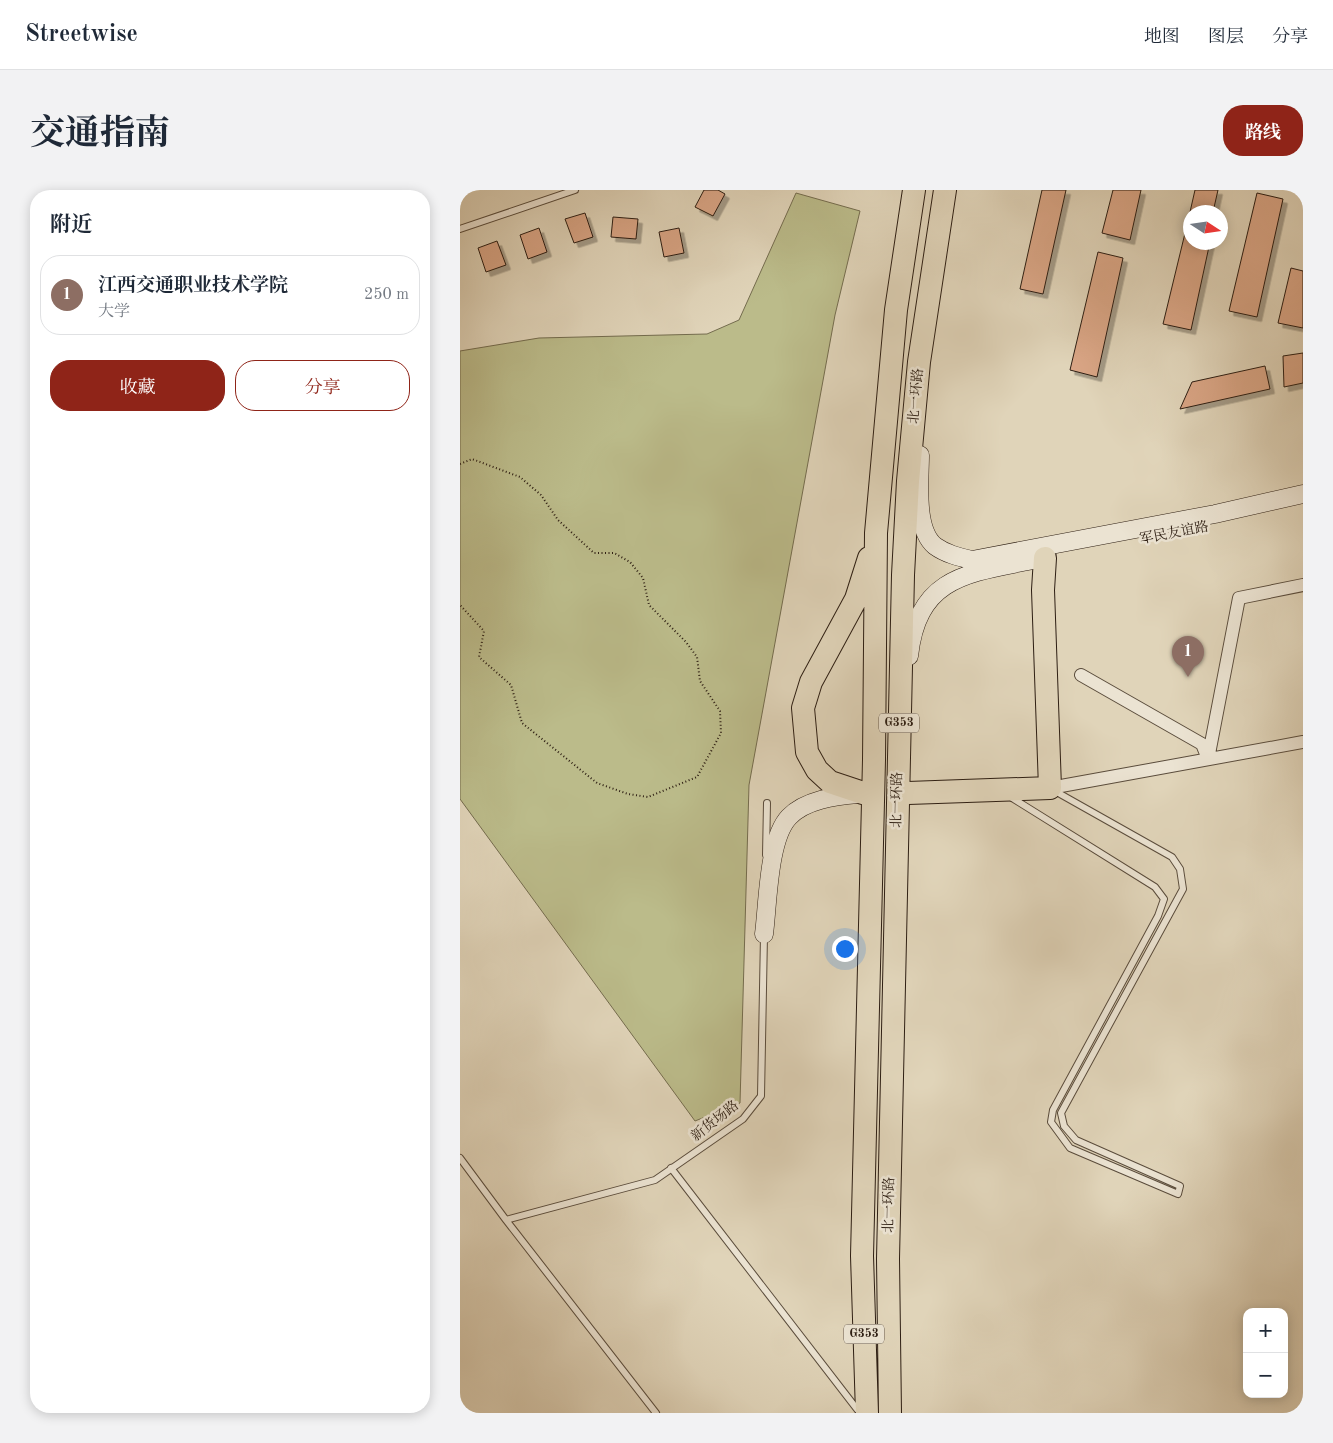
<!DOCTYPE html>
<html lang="zh">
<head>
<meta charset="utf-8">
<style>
	:root { --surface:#fff; --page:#f2f2f3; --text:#1f2937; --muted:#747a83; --line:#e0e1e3; --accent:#8f2418 }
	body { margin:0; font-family:"Old Standard TT","Noto Serif SC",serif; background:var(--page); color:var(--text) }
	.controls { position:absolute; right:15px; bottom:15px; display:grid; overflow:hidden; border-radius:10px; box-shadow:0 2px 12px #0003 }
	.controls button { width:45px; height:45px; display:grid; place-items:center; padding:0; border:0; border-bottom:1px solid var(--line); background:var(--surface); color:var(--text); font:25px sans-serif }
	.compass { position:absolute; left:723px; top:15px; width:45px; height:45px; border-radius:50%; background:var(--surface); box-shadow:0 2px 12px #0003; rotate:102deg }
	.you { position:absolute; left:384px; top:758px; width:18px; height:18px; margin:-12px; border:4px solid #fff; border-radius:50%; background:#1a73e8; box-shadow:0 0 0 8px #1a73e833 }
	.badge { display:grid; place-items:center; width:32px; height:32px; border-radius:50%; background:var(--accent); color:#fff; font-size:16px; font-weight:700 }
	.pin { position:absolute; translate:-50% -41px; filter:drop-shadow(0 1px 2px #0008) }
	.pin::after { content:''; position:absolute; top:26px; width:18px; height:15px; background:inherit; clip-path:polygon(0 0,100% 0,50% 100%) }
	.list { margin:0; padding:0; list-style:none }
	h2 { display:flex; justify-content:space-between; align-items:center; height:65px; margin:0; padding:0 20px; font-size:21px }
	h2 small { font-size:16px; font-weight:400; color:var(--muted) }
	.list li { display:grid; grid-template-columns:32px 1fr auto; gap:15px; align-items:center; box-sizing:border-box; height:80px; margin:0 10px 10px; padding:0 10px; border:1px solid var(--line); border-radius:20px }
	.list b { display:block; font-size:19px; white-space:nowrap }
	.list p { margin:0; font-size:16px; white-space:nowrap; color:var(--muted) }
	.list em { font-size:16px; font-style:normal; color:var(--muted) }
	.actions { display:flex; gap:10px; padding:15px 20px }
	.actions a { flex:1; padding:11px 0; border:1px solid var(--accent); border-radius:20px; text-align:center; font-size:18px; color:var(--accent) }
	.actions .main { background:var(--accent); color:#fff }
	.map { position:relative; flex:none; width:843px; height:1223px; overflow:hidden; border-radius:20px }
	header { display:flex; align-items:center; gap:30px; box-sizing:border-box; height:70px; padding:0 25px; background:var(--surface); border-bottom:1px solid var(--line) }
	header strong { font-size:24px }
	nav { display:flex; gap:28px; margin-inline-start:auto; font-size:18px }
	.intro { display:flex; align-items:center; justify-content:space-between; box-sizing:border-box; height:120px; padding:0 30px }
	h1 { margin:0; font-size:35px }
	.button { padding:12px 22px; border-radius:20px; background:var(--accent); color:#fff; font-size:18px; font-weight:700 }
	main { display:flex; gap:30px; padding:0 30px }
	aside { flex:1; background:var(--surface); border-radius:20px; box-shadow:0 2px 12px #0003 }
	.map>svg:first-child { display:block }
	.green { fill:#bbbb8a; stroke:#746c4e }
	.building { fill:#d9a585; stroke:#2d1e13; filter:url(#shadow) }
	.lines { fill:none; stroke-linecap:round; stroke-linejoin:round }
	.lane-casing { stroke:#5a4c3c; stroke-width:8 }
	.street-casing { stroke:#5a4c3c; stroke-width:14 }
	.secondary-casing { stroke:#2d1e13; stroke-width:19 }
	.highway-casing { stroke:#2d1e13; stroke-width:24 }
	.path { stroke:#2d1e13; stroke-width:2; stroke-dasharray:1 2.5; stroke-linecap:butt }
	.lane { stroke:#ebe3d2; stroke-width:6 }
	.street { stroke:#ebe3d2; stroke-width:12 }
	.secondary { stroke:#ebe3d2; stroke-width:18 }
	.highway { stroke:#e0d4b9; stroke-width:22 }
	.labels { text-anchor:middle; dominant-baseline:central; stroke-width:5; stroke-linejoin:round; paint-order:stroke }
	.shield { fill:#ebe3d2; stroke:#66594c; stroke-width:1 }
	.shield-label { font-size:12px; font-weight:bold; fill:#2d1e13 }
	.street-label { font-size:14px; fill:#2d1e13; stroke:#ebe3d2 }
</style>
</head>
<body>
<header>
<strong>Streetwise</strong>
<nav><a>地图</a><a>图层</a><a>分享</a></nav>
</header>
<div class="intro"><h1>交通指南</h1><a class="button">路线</a></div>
<main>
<aside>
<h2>附近<small></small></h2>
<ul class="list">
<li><span class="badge" style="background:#8d6e63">1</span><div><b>江西交通职业技术学院</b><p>大学</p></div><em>250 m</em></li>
</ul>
<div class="actions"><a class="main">收藏</a><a>分享</a></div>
</aside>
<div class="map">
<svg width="843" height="1223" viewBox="0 0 843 1223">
	<defs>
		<filter id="shadow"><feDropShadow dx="4.5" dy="4.5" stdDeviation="0" flood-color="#0004"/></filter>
	</defs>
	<rect width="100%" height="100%" fill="#e0d4b9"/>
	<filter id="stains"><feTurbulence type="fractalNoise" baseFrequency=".004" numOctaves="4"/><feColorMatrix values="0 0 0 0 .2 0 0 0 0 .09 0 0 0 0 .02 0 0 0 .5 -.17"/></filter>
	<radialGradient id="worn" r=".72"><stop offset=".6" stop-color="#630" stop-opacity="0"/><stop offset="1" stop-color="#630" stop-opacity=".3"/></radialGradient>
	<!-- green -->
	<path class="green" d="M336 3 400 21 375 125 289 595 280 913 235 931 0 609V161L79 148 247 144 279 130Z"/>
	<!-- building -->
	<path class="building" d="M244 0H258L265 4 253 26 235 17Z
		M582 0H606L583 104 560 99Z
		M653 0H681L670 50 642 43Z
		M735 0H758L753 22H730Z
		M797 3 823 9 797 127 769 121Z
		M125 23 133 47 114 53 105 29Z
		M153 27 178 29 176 49 151 47Z
		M727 35H730V52H750L731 140 703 134Z
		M79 38 87 62 68 69 60 45Z
		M219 38 224 63 204 67 199 42Z
		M37 51 46 75 26 82 18 58Z
		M638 62 663 68 637 187 610 180Z
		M831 78 843 81V138L818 133Z
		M843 163V193L824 197 823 166Z
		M805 176 810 199 720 219 732 192Z"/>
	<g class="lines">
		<!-- lane casing -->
		<g class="lane-casing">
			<path id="lane" d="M0 39 115 0
				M549 606 695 697 704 709 698 726 593 920 591 932 610 958 718 1004 720 996 616 950 604 936 601 923 723 699 720 679 712 667 593 600
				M306 665 307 613
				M0 968 46 1030 195 990 283 929 301 906 304 745
				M211 978 400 1223
				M46 1030 196 1223"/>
		</g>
		<!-- street casing -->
		<g class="street-casing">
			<path id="street" d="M621 485 742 554 748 569 779 408 843 395
				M590 598 843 552"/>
		</g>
		<!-- secondary casing -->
		<g class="secondary-casing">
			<path id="secondary" d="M460 265C460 290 454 339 475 356 486 364 499 367 512 370L755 324 843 304
				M449 466C458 384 511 383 578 369
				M304 744C308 714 308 649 329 627 345 610 375 606 398 604"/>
		</g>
		<!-- highway casing -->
		<g class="highway-casing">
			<path id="highway" d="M403 603 370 592 357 580 347 562 343 518 351 492 396 409 409 368
				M448 603 590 598 583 400 585 368
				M407 1223 402 1066 414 570 416 343 436 120 454 0
				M430 1223 428 1069 443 385 448 291 459 172 485 0"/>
		</g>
		<!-- path -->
		<path class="path" d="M0 274 12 269 60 287 81 305 98 330 134 363H154L170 372 183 388 189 415 226 452 237 467 240 491 260 521 261 543 237 587 188 607 168 604 137 593 62 533 51 495 19 467 24 441 0 415"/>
		<!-- lane -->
		<use href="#lane" class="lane"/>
		<!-- street -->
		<use href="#street" class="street"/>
		<!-- secondary -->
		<use href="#secondary" class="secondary"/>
		<!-- highway -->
		<use href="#highway" class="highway"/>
	</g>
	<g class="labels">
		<!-- shield labels -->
		<g class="shield">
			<rect x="419" y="523.5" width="40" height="19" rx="4"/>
			<rect x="384" y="1134.5" width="40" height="19" rx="4"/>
		</g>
		<g class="shield-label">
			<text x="439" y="533">G353</text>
			<text x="404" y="1144">G353</text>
		</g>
		<!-- street labels -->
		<g class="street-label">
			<text transform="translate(456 206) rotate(-85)">北一环路</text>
			<text transform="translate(714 343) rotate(-11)">军民友谊路</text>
			<text transform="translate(437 610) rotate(-89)">北一环路</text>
			<text transform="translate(255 931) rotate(-38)">新货场路</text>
			<text transform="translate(429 1015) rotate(-89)">北一环路</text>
		</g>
	</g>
	<rect width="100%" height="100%" filter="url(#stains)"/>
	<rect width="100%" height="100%" fill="url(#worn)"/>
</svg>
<div class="controls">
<button>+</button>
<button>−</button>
</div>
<svg class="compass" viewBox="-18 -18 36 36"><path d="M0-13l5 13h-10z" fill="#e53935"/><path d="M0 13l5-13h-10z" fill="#747a83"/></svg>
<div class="you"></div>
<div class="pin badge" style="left:728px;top:487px;background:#8d6e63">1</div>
</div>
</main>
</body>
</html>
